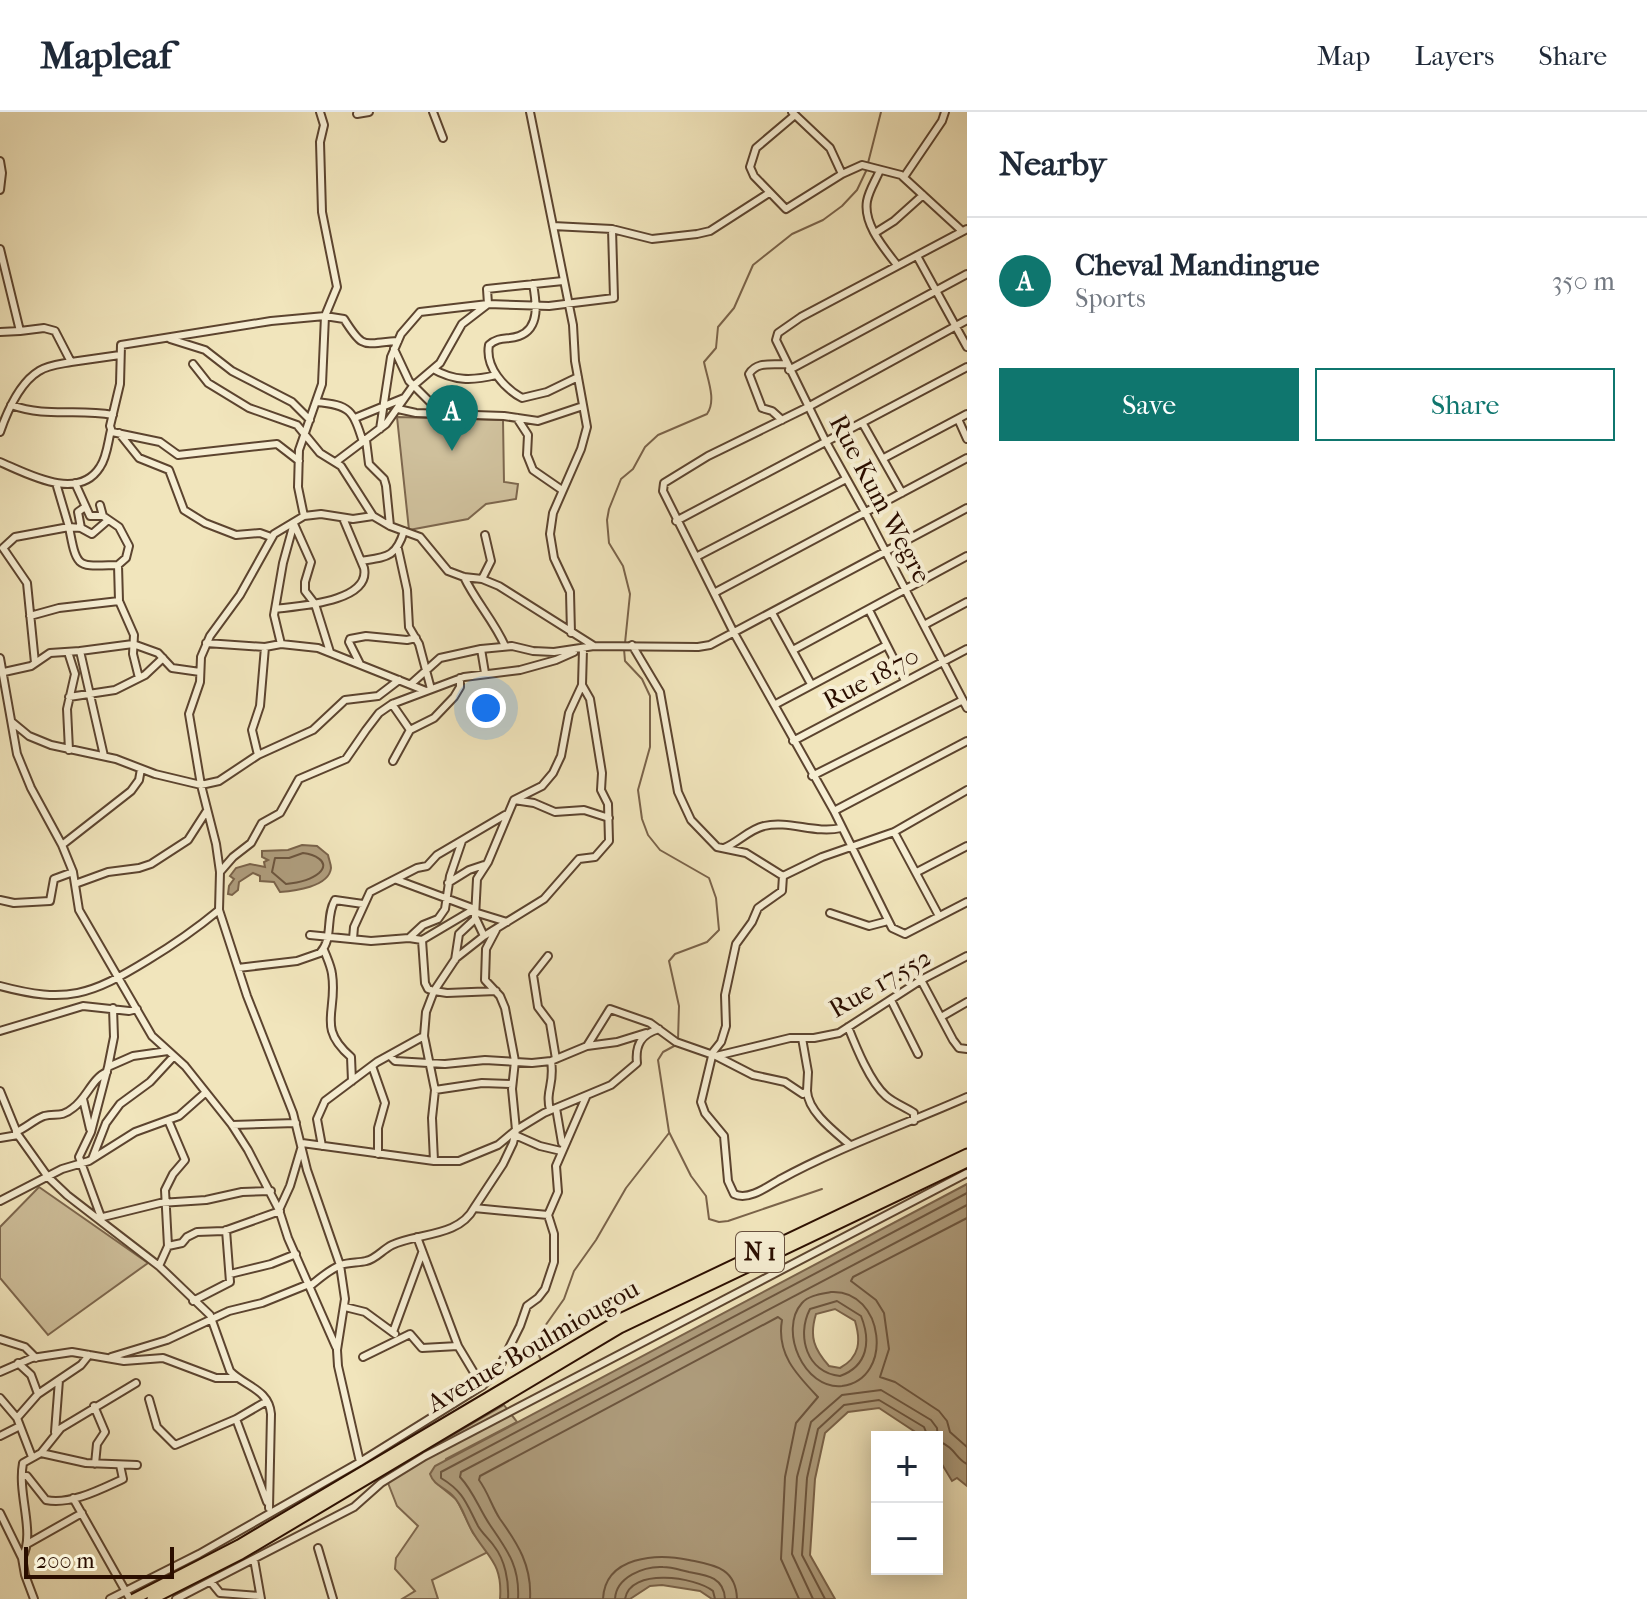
<!DOCTYPE html>
<html lang="en">
<head>
<meta charset="utf-8">
<style>
	:root { --surface:#fff; --page:#f6f6f7; --text:#1f2937; --muted:#747a83; --line:#e0e1e3; --accent:#0f766e }
	body { margin:0; font-family:"IM FELL French Canon",serif; background:var(--page); color:var(--text) }
	.controls { position:absolute; right:24px; bottom:24px; display:grid; overflow:hidden; border-radius:0px; box-shadow:0 4px 20px #0003 }
	.controls button { width:72px; height:72px; display:grid; place-items:center; padding:0; border:0; border-bottom:2px solid var(--line); background:var(--surface); color:var(--text); font:40px sans-serif }
	.scale { position:absolute; left:24px; bottom:20px; width:150px; box-sizing:border-box; padding-left:8px; border:4px solid #2b0e00; border-top:0; font-size:22px; line-height:28px; white-space:nowrap; color:#2b0e00; -webkit-text-stroke:6px #f6eed3; paint-order:stroke }
	.you { position:absolute; left:486px; top:596px; width:28px; height:28px; margin:-20px; border:6px solid #fff; border-radius:50%; background:#1a73e8; box-shadow:0 0 0 12px #1a73e833 }
	.badge { display:grid; place-items:center; width:52px; height:52px; border-radius:50%; background:var(--accent); color:#fff; font-size:26px; font-weight:700 }
	.pin { position:absolute; translate:-50% -66px; filter:drop-shadow(0 2px 4px #0008) }
	.pin::after { content:''; position:absolute; top:42px; width:28px; height:24px; background:inherit; clip-path:polygon(0 0,100% 0,50% 100%) }
	.list { margin:0; padding:0; list-style:none }
	h2 { display:flex; justify-content:space-between; align-items:center; height:104px; margin:0; padding:0 32px; font-size:34px }
	h2 small { font-size:26px; font-weight:400; color:var(--muted) }
	.list li { display:grid; grid-template-columns:52px 1fr auto; gap:24px; align-items:center; box-sizing:border-box; height:128px; padding:0 32px; border-top:2px solid var(--line) }
	.list b { display:block; font-size:30px; white-space:nowrap }
	.list p { margin:0; font-size:26px; white-space:nowrap; color:var(--muted) }
	.list em { font-size:26px; font-style:normal; color:var(--muted) }
	.actions { display:flex; gap:16px; padding:24px 32px }
	.actions a { flex:1; padding:18px 0; border:2px solid var(--accent); border-radius:0px; text-align:center; font-size:28px; color:var(--accent) }
	.actions .main { background:var(--accent); color:#fff }
	.map { position:relative; flex:none; width:967px; height:1487px; overflow:hidden }
	header { display:flex; align-items:center; gap:48px; box-sizing:border-box; height:112px; padding:0 40px; background:var(--surface); border-bottom:2px solid var(--line) }
	header strong { font-size:38px }
	nav { display:flex; gap:44px; margin-inline-start:auto; font-size:28px }
	main { display:flex }
	aside { flex:1; background:var(--surface) }
	.map>svg:first-child { display:block }
	.green { fill:#cfc09c; stroke:#7d674e; stroke-width:2 }
	.water { fill:#ae9c7c; stroke:#7a634a; stroke-width:2; fill-rule:evenodd }
	.lines { fill:none; stroke-linecap:round; stroke-linejoin:round }
	.shore { stroke:#6c553e; stroke-width:2 }
	.stream { stroke:#7a634a; stroke-width:2 }
	.minor-casing { stroke:#5c442f; stroke-width:10 }
	.highway-casing { stroke:#2b0e00; stroke-width:13 }
	.minor { stroke:#f6eed3; stroke-width:6 }
	.highway { stroke:#f1e5bc; stroke-width:9 }
	.labels { text-anchor:middle; dominant-baseline:central; stroke-width:8; stroke-linejoin:round; paint-order:stroke }
	.shield { fill:#f6eed3; stroke:#68513f; stroke-width:2 }
	.shield-label { font-size:24px; font-weight:bold; fill:#2b0e00 }
	.street-label { font-size:26px; fill:#2b0e00; stroke:#f6eed3 }
</style>
</head>
<body>
<header>
<strong>Mapleaf</strong>
<nav><a>Map</a><a>Layers</a><a>Share</a></nav>
</header>
<main>
<div class="map">
<svg width="967" height="1487" viewBox="0 0 967 1487">
	<rect width="100%" height="100%" fill="#f1e5bc"/>
	<filter id="stains"><feTurbulence type="fractalNoise" baseFrequency=".0025" numOctaves="4"/><feColorMatrix values="0 0 0 0 .2 0 0 0 0 .09 0 0 0 0 .02 0 0 0 .5 -.17"/></filter>
	<radialGradient id="worn" r=".72"><stop offset=".6" stop-color="#630" stop-opacity="0"/><stop offset="1" stop-color="#630" stop-opacity=".3"/></radialGradient>
	<!-- green -->
	<path class="green" d="M397 305 503 308 504 370 518 372 516 387 486 392 468 407 409 418Z
		M39 1075 148 1151 48 1223 0 1166V1115Z
		M504 1293 517 1310 446 1347 440 1374 457 1388 473 1421 488 1440 432 1468 438 1487H402L415 1479 395 1457 396 1446 418 1414 397 1394 388 1371 400 1354Z"/>
	<!-- water -->
	<path class="water" d="M302 733 317 734 328 743C329 748 331 752 331 756 329 775 294 779 280 780L274 770 260 769V764L253 761 239 770 238 778 232 783 228 782 229 774 234 767 230 764 236 756 250 752 265 755 264 750 268 748 262 745V739L288 738Z
		M967 1072V1374L957 1366 952 1369 937 1344V1325H923L879 1296 848 1300 825 1321 815 1367 810 1443 835 1487H712L700 1479 662 1473 650 1474 630 1487H500C503 1449 486 1445 471 1417 465 1406 462 1393 453 1384 445 1375 434 1374 430 1362L435 1354ZM835 1197 855 1209C861 1229 860 1245 840 1256L829 1254C814 1237 809 1225 816 1202Z"/>
	<g class="lines">
		<!-- shore -->
		<path class="shore" d="M303 741C312 742 332 749 319 761 311 768 296 771 286 772L272 760 275 746H289Z
			M967 1106 853 1165 851 1169 876 1188 884 1201 889 1237 880 1265 895 1270 939 1299 947 1309 950 1320 967 1335
			M831 1180C884 1177 895 1267 842 1274 804 1278 778 1218 802 1191 809 1183 822 1182 831 1180Z
			M837 1189 861 1204C871 1229 868 1254 840 1264 807 1261 796 1224 810 1197Z
			M508 1487C509 1469 505 1448 494 1434 489 1427 482 1421 478 1414 466 1391 464 1380 441 1366V1360L967 1081
			M518 1487C520 1454 507 1438 490 1413 479 1397 474 1380 460 1365L461 1360 967 1093
			M530 1487C532 1454 518 1432 500 1407 492 1395 488 1380 479 1368L480 1364 778 1205 782 1208C776 1242 797 1263 818 1285L796 1311 785 1365 781 1447 799 1487
			M603 1487C605 1444 657 1441 689 1448 713 1453 736 1455 737 1487
			M615 1487C616 1465 644 1454 663 1455 672 1455 680 1458 689 1460 706 1463 724 1465 725 1487
			M625 1487C630 1455 696 1465 713 1479L715 1487
			M813 1487 792 1442 797 1365 811 1310 842 1283 881 1278 931 1308 937 1316 938 1329C956 1336 955 1346 967 1352
			M825 1487 802 1443 807 1366 818 1317 844 1293 879 1288 924 1315 928 1325"/>
		<!-- stream -->
		<path class="stream" d="M868 51 881 0
			M625 531 630 482 623 454 609 431 607 408 609 397 621 367 633 357 645 335 658 323 707 302C717 288 707 266 704 250L716 236 718 215 734 196 753 153 792 122 823 108 842 94 857 78 867 57
			M624 537 625 549 642 567 650 584V635L638 678 642 707 648 723 660 738 709 766 716 786 719 818 707 830 675 842 669 849 679 894 678 928
			M676 933 663 940 658 948 669 1020 691 1064 706 1084 709 1107 719 1110 728 1109 822 1077
			M541 1248 538 1241 545 1214 564 1187 574 1159 596 1128 626 1076 669 1021"/>
		<!-- minor casing -->
		<g class="minor-casing">
			<path id="minor" d="M433 0 443 26
				M530 0 573 213 575 249 587 315 581 337 553 401 550 422 554 446 570 480 571 521
				M792 0 830 36 842 62 862 53 901 63 962 119
				M357 2 369 0
				M795 3 756 36 750 55 754 64 786 97 842 62
				M0 49 2 61 0 78
				M880 58C876 68 869 78 867 89 863 112 884 136 897 153
				M904 65 942 9 945 0
				M553 114 612 117 652 127 697 122 710 119 769 81
				M967 117 801 205 778 221 776 228 826 330 865 400 967 596
				M875 121 894 109 923 83
				M0 137 20 219 0 220
				M917 144 967 235
				M533 172C536 189 541 216 519 224 508 228 499 224 489 233 485 255 504 276 522 286L547 280 578 265
				M967 208 808 295 708 344 664 371 663 379 734 521 834 699 892 816 905 822 967 790
				M20 219 44 216 55 219 71 250 120 243
				M170 227 205 238 232 259 292 290 310 308
				M394 237 409 269 442 302
				M193 252 208 271 249 296 297 313 320 341 341 354 373 404 390 414 420 425 448 459 464 465 482 467 499 474 594 534
				M433 257C454 269 472 269 496 263
				M789 258 967 162
				M316 290C350 293 353 298 363 330
				M11 293C48 306 76 296 113 303
				M398 297 416 301 504 304 538 309 583 294
				M355 306 404 286
				M517 306 528 323 527 343 533 358 562 378
				M958 307 967 327
				M782 308 772 299 762 296 749 262C757 249 772 253 786 252
				M863 312 902 381
				M380 317 391 245 401 222 420 200 488 192 549 194 614 186 612 117
				M0 320C7 300 19 271 39 259 48 253 61 252 71 250
				M119 321 139 346 169 358 184 398 205 411 236 423 260 421 271 425
				M366 328 369 352 384 367 386 374 390 414
				M884 346 967 302
				M299 349 277 332 178 343 160 330 112 320 110 314 120 272 121 233 271 209 325 204 344 207C364 239 363 231 398 229
				M337 349 386 312 413 274 440 251 462 212 488 192 487 177 563 169
				M0 350C28 362 78 390 100 355 107 345 108 330 111 318
				M56 371 69 415 81 416 92 422 107 409
				M75 371 90 404H103
				M100 393 103 404 119 415 129 434 126 446 118 453 119 489
				M304 404 321 402 353 407 373 404
				M676 409 967 255
				M294 412 311 450 305 470V479L315 492 330 540
				M81 416 78 400 85 395
				M3 436 15 425 69 415C77 458 77 454 118 453
				M3 436 27 471 35 551
				M398 437 407 478 409 515 419 532 431 577
				M696 445 846 367
				M361 449C386 445 396 446 404 419
				M464 465C476 490 494 509 505 534
				M482 467 491 449 485 423
				M714 481 967 346
				M275 497C298 494 371 490 364 456L343 406
				M869 498 905 569
				M772 501 811 572
				M30 504 59 496 119 489 134 523 133 542 139 566
				M924 513 967 490
				M206 531 265 535 281 532 318 536 426 579
				M281 532 274 503 283 451 294 411
				M632 533 660 580 678 680 691 708 717 735 746 741 783 764
				M481 537 485 561
				M793 538 967 444
				M80 539 133 532 158 541 172 556 200 560
				M68 540 75 562 67 597 69 638
				M0 546 17 642 31 676 62 733 73 760 79 798 152 924 185 954 232 1013 248 1038 279 1098 288 1126 336 1235
				M360 552 349 530 350 527 366 524 407 528 416 526
				M4 560 31 554 50 541 80 539 104 644
				M411 572 440 546 481 537 512 534 533 539 554 540 594 534 698 535 710 533 967 396
				M69 585 115 578 145 563 163 546
				M392 592 410 618
				M776 592 885 534
				M12 610 29 624 51 633 116 647 155 662 201 673 219 669 258 643 313 618 345 588 378 584 399 568
				M793 629 967 537
				M258 643 252 618 260 594 265 535
				M393 649 410 618 434 606 454 585 460 575V566
				M812 664 963 588
				M514 688 534 691 555 700 584 698 609 706
				M834 699 967 629
				M894 720 939 804
				M62 733 131 679 139 668 141 657
				M724 736C737 731 750 717 764 714 789 708 815 722 841 716
				M220 760 233 745 251 731 262 711 280 701 299 667 346 647 366 618 379 601 392 592 464 565 520 558 556 548 574 540
				M917 760 967 734
				M783 764 782 779 758 796 752 810 736 832 725 883 726 914 721 930 713 940 701 990 705 1001 724 1024 728 1069 734 1082C748 1089 767 1075 779 1068 839 1035 904 1013 967 985
				M783 764 822 745 894 720 967 678
				M397 768 475 797
				M448 771 469 758 484 753
				M75 772 108 760 139 756 151 752 188 728 206 700
				M0 788 14 791 50 789 54 767 73 760
				M830 801 869 814 888 809
				M310 823 371 829 409 826 422 828 471 799 507 810
				M484 824 475 805 477 767 488 750 514 688 542 674 553 661 561 644 569 601 582 573 583 537
				M409 826 423 813 438 807 445 797 450 764 462 729
				M353 827 354 815 370 780 417 756 427 754 437 743 505 703
				M422 828 425 871 428 877 434 879 426 900 424 924 435 978 432 1006 434 1049
				M324 838C327 846 331 854 332 862 338 900 316 915 351 945L352 969
				M548 844 533 863 538 895 550 911 556 947
				M455 848 459 822 475 807
				M238 856 297 849 320 841C334 826 325 805 335 788L363 792
				M921 868 953 928 959 936 967 937
				M0 874C67 892 91 883 148 848 173 833 196 817 219 798
				M496 879 447 881 434 879 456 846 484 824 544 787 579 747 595 745 609 729 608 692 601 678 602 661 590 587 582 573
				M891 888 918 942
				M941 905 967 890
				M848 915C856 935 870 970 886 984 894 991 905 995 914 1001V1009
				M0 919 83 894 129 899 137 897
				M802 926 808 960 807 979
				M587 934 617 930 646 921
				M390 944 395 949 445 952 485 948 532 951 551 949 587 934 610 897 650 911 676 930 716 944 753 963 785 970 803 982 807 979C808 1000 835 1020 850 1033
				M716 944 790 926H814L839 921 921 868 967 844
				M372 954 385 991 378 1016V1042
				M108 955 114 925 113 896
				M435 978 482 971 512 972
				M0 979 18 1023 48 1065 67 1083 159 1154 210 1203 230 1259C244 1274 269 1277 271 1302L269 1396
				M83 987 90 1017
				M556 996 562 1031
				M550 998C545 978 555 972 551 949
				M232 1013 296 1011
				M16 1020C26 1016 35 1007 44 1004 56 1001 61 1006 73 996 87 986 92 966 107 960
				M515 1023 540 1034 561 1039
				M0 1026 18 1023
				M302 1031 434 1049H459L498 1033 516 1018 544 1001 611 973 637 951C635 933 641 922 659 917
				M322 1034 317 1007 325 989 377 950 424 924
				M92 1047 106 1011 120 992 150 970 174 944
				M0 1089 62 1057 89 1049 135 1020 179 1004 205 981
				M474 1096 503 1052 513 1031 516 1018 512 977 515 949 505 896 500 884 485 868 486 837 496 818
				M279 1098 290 1074 301 1037
				M101 1105 79 1045 91 1020 108 955 133 944 168 939
				M99 1106 160 1091 206 1088 242 1080 271 1079
				M417 1125 458 1234 482 1274
				M168 1134 182 1131 187 1125 197 1120 224 1119 280 1099
				M159 1154 168 1134 165 1078 173 1062 185 1048 168 1008
				M230 1162 271 1152 296 1142
				M310 1174C319 1167 330 1157 341 1153 349 1150 358 1151 366 1149 376 1147 382 1138 392 1133 417 1121 459 1125 474 1096L548 1103
				M193 1189 230 1170 226 1118
				M345 1195 365 1200 395 1222
				M393 1220 422 1141
				M0 1227 25 1235 36 1246
				M111 1245 167 1228 229 1199 262 1191 309 1172
				M363 1245 410 1222 422 1236 458 1234
				M18 1251 31 1263 38 1282
				M0 1260 32 1246 72 1240 124 1249 163 1246 216 1266H236
				M0 1286 17 1306 32 1345
				M149 1287 157 1315 175 1333 236 1307 267 1289
				M94 1294 105 1320 97 1332 95 1352
				M17 1306 38 1282 81 1253 89 1243
				M236 1307 267 1390
				M55 1320 59 1268
				M0 1324 20 1314
				M41 1341 61 1316 136 1271
				M360 1350 482 1274 497 1260 520 1214 527 1194 538 1186 545 1177 554 1150V1122L548 1103 558 1080 556 1054 586 985
				M22 1364H27L46 1388C71 1393 101 1377 123 1367L120 1353
				M73 1386 130 1487
				M0 1401 22 1446C36 1421 17 1383 23 1351L41 1341 86 1351 137 1353
				M29 1431 82 1401
				M318 1436 333 1487
				M22 1446 25 1463 34 1487
				M254 1447 261 1487
				M211 1470 220 1481 260 1484
				M110 1487 199 1442 360 1350 338 1254 337 1238 345 1187 340 1153 307 1058 293 1001 247 884 219 798 220 760 216 732 201 673 189 602 200 570 201 545 210 524 240 483 274 422 304 404 298 375 299 338 322 272 325 204 337 175 322 100 320 30 324 13 320 0
				M176 1487 354 1395 381 1371 425 1344 967 1061"/>
		</g>
		<!-- highway casing -->
		<g class="highway-casing">
			<path id="highway" d="M134 1487 239 1433 622 1206 967 1042
				M152 1487 241 1442 620 1216 967 1050"/>
		</g>
		<!-- minor -->
		<use href="#minor" class="minor"/>
		<!-- highway -->
		<use href="#highway" class="highway"/>
	</g>
	<g class="labels">
		<!-- shield labels -->
		<rect class="shield" x="736" y="1120" width="48" height="40" rx="6"/>
		<g class="shield-label">
			<text x="760" y="1140">N 1</text>
		</g>
		<!-- street labels -->
		<g class="street-label">
			<text transform="translate(880 387) rotate(62)">Rue Kum Wegre</text>
			<text transform="translate(871 566) rotate(-28)">Rue 18.70</text>
			<text transform="translate(880 871) rotate(-30)">Rue 17.552</text>
			<text transform="translate(533 1234) rotate(-30)">Avenue Boulmiougou</text>
		</g>
	</g>
	<rect width="100%" height="100%" filter="url(#stains)"/>
	<rect width="100%" height="100%" fill="url(#worn)"/>
</svg>
<div class="controls">
<button>+</button>
<button>−</button>
</div>
<div class="scale">200 m</div>
<div class="you"></div>
<div class="pin badge" style="left:452px;top:339px">A</div>
</div>
<aside>
<h2>Nearby<small></small></h2>
<ul class="list">
<li><span class="badge">A</span><div><b>Cheval Mandingue</b><p>Sports</p></div><em>350 m</em></li>
</ul>
<div class="actions"><a class="main">Save</a><a>Share</a></div>
</aside>
</main>
</body>
</html>
